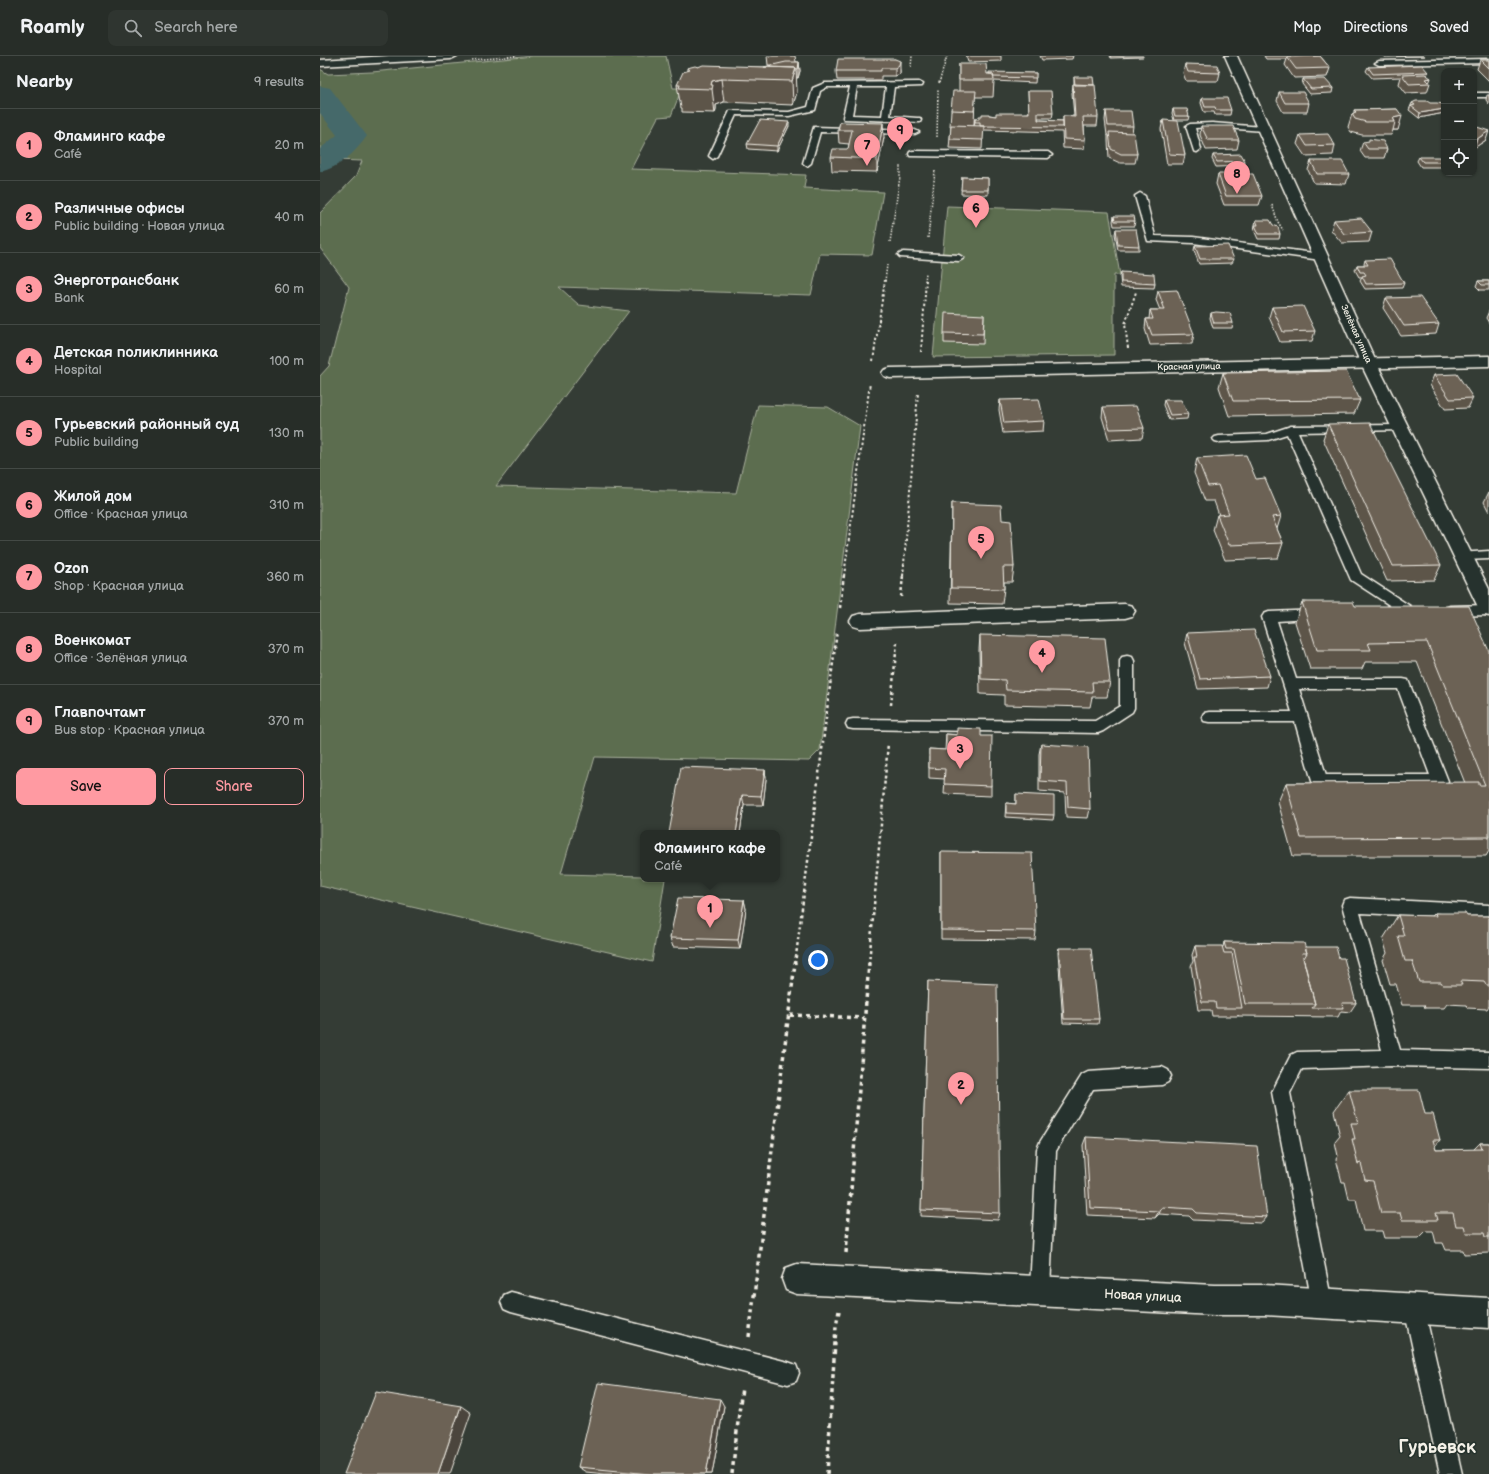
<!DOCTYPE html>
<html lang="en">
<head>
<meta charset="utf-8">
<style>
	:root { --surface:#272d28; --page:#2f3530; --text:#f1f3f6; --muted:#a4a8a8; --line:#434945; --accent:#ff9aa2 }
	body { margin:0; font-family:"Balsamiq Sans",sans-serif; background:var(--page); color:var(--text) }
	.controls { position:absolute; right:12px; top:12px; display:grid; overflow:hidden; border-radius:8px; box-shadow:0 1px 3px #0004 }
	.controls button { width:36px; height:36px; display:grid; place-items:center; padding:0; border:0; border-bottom:1px solid var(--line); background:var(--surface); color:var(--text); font:20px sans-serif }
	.you { position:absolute; left:498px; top:904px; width:14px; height:14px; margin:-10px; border:3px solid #fff; border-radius:50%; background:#1a73e8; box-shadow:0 0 0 6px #1a73e833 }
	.badge { display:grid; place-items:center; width:26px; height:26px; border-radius:50%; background:var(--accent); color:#111; font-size:13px; font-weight:700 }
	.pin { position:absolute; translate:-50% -33px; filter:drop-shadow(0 1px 2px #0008) }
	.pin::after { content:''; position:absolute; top:21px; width:14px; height:12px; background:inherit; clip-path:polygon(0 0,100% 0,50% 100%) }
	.popup { position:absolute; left:320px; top:774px; width:140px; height:52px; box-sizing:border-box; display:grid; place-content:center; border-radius:8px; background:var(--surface); filter:drop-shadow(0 1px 3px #0005); font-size:13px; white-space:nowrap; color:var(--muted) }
	.popup b { font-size:15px; color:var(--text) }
	.popup::after { content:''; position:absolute; left:50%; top:100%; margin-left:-8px; border:8px solid transparent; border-top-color:var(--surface) }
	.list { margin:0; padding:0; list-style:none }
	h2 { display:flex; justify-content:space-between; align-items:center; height:52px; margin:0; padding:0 16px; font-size:17px }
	h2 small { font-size:13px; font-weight:400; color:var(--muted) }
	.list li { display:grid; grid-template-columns:26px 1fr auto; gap:12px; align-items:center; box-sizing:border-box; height:72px; padding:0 16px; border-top:1px solid var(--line) }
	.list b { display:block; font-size:15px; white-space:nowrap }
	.list p { margin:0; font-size:13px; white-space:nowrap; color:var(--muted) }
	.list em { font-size:13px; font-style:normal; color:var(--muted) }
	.actions { display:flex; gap:8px; padding:12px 16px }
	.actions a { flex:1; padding:9px 0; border:1px solid var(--accent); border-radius:8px; text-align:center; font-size:14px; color:var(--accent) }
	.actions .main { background:var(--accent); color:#111 }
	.icon { flex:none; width:22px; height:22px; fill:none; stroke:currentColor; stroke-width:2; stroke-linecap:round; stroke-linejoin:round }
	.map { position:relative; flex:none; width:1169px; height:1418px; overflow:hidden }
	header { display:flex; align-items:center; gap:24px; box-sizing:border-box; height:56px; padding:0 20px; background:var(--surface); border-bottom:1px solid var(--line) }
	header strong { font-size:19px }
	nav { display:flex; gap:22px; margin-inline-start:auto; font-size:14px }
	.search { width:280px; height:36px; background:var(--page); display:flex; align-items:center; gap:10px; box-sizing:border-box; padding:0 14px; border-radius:8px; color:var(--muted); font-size:15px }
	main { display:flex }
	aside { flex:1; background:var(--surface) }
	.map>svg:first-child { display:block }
	.green { fill:#5c6d4f; stroke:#a8af9c }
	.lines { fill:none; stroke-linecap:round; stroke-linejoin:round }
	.river { fill:#45696a; fill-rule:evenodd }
	.service-casing { stroke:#f4f1e8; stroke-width:3 }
	.minor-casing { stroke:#f4f1e8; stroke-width:3 }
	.tertiary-casing { stroke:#f4f1e8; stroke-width:3 }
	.primary-casing { stroke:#f4f1e8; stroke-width:3 }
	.path-far3 { stroke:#f4f1e8; stroke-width:1.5; stroke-dasharray:1.5 1.5; stroke-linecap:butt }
	.path-far2 { stroke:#f4f1e8; stroke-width:2; stroke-dasharray:2.5 2.5; stroke-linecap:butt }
	.path-far1 { stroke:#f4f1e8; stroke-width:2.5; stroke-dasharray:3 3; stroke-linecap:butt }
	.path { stroke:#f4f1e8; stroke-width:3.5; stroke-dasharray:4 4; stroke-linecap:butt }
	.service { fill:#26332d; fill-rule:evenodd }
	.minor { fill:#26332d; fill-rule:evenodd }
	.tertiary { fill:#26332d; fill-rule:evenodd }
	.primary { fill:#26332d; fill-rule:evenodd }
	.wall { fill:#5d5449; stroke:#f4f1e8 }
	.shaded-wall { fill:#4c453c; stroke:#f4f1e8 }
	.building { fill:#6c6255; stroke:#f4f1e8 }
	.labels { text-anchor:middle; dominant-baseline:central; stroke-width:3; stroke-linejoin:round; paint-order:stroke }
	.far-street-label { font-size:9px; fill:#f4f1e8; stroke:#26332d }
	.near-street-label { font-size:13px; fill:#f4f1e8; stroke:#26332d }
	.near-district-label { font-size:18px; font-weight:bold; fill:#f4f1e8; stroke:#26332d }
</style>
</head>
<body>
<header>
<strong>Roamly</strong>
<div class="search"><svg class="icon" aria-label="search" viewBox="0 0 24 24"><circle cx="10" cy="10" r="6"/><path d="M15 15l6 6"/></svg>Search here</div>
<nav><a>Map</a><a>Directions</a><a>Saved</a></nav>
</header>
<main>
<aside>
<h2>Nearby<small>9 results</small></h2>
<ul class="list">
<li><span class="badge">1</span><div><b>Фламинго кафе</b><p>Café</p></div><em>20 m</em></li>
<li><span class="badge">2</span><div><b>Различные офисы</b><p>Public building · Новая улица</p></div><em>40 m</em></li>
<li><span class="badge">3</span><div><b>Энерготрансбанк</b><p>Bank</p></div><em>60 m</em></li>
<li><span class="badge">4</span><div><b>Детская поликлинника</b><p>Hospital</p></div><em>100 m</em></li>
<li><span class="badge">5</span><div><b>Гурьевский районный суд</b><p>Public building</p></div><em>130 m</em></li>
<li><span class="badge">6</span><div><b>Жилой дом</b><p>Office · Красная улица</p></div><em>310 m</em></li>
<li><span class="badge">7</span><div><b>Ozon</b><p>Shop · Красная улица</p></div><em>360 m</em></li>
<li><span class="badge">8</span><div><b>Военкомат</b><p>Office · Зелёная улица</p></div><em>370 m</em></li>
<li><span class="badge">9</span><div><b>Главпочтамт</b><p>Bus stop · Красная улица</p></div><em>370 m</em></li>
</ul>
<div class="actions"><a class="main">Save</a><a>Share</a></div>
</aside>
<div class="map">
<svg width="1169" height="1418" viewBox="0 0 1169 1418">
	<rect width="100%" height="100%" fill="#343c35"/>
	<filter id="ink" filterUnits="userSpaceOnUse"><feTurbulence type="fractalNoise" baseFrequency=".025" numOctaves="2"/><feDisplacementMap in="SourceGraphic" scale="8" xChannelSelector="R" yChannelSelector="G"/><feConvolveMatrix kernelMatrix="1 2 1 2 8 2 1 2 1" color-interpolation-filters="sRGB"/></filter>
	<g filter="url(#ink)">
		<!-- green -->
		<path class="green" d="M213 0H346L353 32H362L351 60 338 61 311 113 486 119 484 132 563 136 552 199 500 198 491 239 239 231 259 249 309 255 176 430 416 437 438 349 508 351 540 370 500 694 489 705 275 701 241 818 323 820V823H345L332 906 0 830V320L9 310 29 231 0 192V157L36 120 42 105 13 104 0 111V13L8 18 52 16Z
			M627 150 789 156 800 219H794V299L613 301Z"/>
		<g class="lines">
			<!-- river -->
			<path class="river" d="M0 30 10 32 47 80C35 97 20 111 0 116V93L17 79 0 57Z"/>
			<!-- service casing -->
			<g class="service-casing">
				<path id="service" d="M1169 3V7L1059 9 1055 7 1059 5Z
					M599 26 603 28 602 30 574 31 570 60 597 62H600L601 64 600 66 524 63 523 61 530 31H507L500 35 495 54 469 60 416 59 397 100 393 103 389 100 410 55 469 56 488 51 493 32 505 27ZM537 31H566L562 60 532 59Z
					M1154 37H1169V41H1154Z
					M892 67 943 71 947 73 943 75 892 71 875 72 881 93 877 96 874 95 866 70 870 68Z
					M494 71 595 74 599 76 595 78 500 76 491 107 487 110 483 107Z
					M593 95 728 96 732 99 728 102 590 100 589 98 590 96Z
					M820 137 825 140 835 180 873 181 1001 198 1006 201 1001 204 873 187 828 185 815 140Z
					M583 196 639 199 644 202 639 205 580 201 578 199Z
					M1079 369 1083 370 1085 372 1083 374 978 376 1041 518 1093 552 1095 555 1093 558 1088 560 1083 558 1031 524 967 378 948 384 899 386 895 385 893 383 895 381 899 380 947 378 971 370Z
					M1169 495V503L1144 504 1139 503 1138 500 1139 497Z
					M1169 549V559L1130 560 1125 558 1123 555 1125 552 1130 550Z
					M998 554 1003 556 1005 559 1003 562 957 565 976 623H1083L1088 624 1128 725 1125 729 1120 731H1000L995 729 992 725 975 666H889L884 665 882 661 884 657 889 656H972L942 561 944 558 949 556ZM979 633H1078L1110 719H1006Z
					M807 600 812 601 814 605V652L812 656 783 675 778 677 533 673 528 672 526 668 528 664 533 663 775 665 800 650V605L802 601Z
					M1030 842 1169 849V863L1040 857 1080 994 1169 996V1012L1073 1010 982 1013 970 1037 1012 1247 1009 1254 1002 1257 995 1254 992 1247 952 1036 971 999 977 996 1062 994 1022 849 1024 844Z
					M842 1011 848 1014 851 1020 848 1026 842 1029 773 1033 736 1095 730 1234 727 1241 720 1244 713 1241 710 1234 717 1093 720 1086 762 1019 768 1016Z
					M191 1236 468 1306 476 1309 479 1317 476 1325 468 1328 191 1256 184 1253 181 1246 184 1239Z
					M1094 1242 1101 1245 1104 1252 1142 1418H1120L1084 1252 1087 1245Z"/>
			</g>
			<!-- minor casing -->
			<g class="minor-casing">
				<path id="minor" d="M1169 300V310L570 322 564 320 562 317 564 314 570 312Z
					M805 548 812 550 815 555 812 560 805 562 540 572 533 570 530 565 533 560 540 558Z"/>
			</g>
			<!-- tertiary casing -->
			<g class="tertiary-casing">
				<path id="tertiary" d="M905 0H917L1057 308 1169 533V560L1162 558 1159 553 1041 308Z
					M477 1208 894 1229H944L1169 1242V1272L944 1259H894L477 1238 466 1234 462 1223 466 1212Z"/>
			</g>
			<!-- primary casing -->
			<g class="primary-casing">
				<path id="primary" d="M69 0H137L131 3 0 10V4Z"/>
			</g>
			<!-- path-far3 -->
			<path class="path-far3" d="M152 4 197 0
				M591 11 592 0
				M619 27 627 0
				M617 81 618 34
				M952 149 958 166 963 174
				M608 182 615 115
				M570 186 580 121V109
				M565 225 567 209
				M605 225 606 217"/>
			<!-- path-far2 -->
			<path class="path-far2" d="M808 292 805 268 816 236
				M601 296 606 224
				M553 305 565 224
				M524 520 550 327
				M583 520 598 337"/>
			<!-- path-far1 -->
			<path class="path-far1" d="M581 541 583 519
				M520 552 524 519
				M571 649 577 586
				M475 908 517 575
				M549 908 568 687"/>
			<!-- path -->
			<path class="path" d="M470 959 544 962
				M526 1197 549 907
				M429 1281 475 907
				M412 1418 422 1331
				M507 1418 516 1270 519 1255"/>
			<!-- service -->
			<use href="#service" class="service"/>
			<!-- minor -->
			<use href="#minor" class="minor"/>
			<!-- tertiary -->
			<use href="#tertiary" class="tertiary"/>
			<!-- primary -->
			<use href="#primary" class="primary"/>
		</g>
		<!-- wall -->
		<path class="wall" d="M447 0H475L476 6H479L480 15 478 22H476L477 36 473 49 404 46 396 49V53L395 57 362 56V52H361L357 29 367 15V12L378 11H444L454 9H448Z
			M646 0H681V5L648 6Z
			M720 0H753L752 3 722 4Z
			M790 0H823V1L791 2Z
			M944 0H1000L1010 12 1007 21 974 22 965 9 967 3H946Z
			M1064 0H1105L1065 1Z
			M575 3 580 14V18L575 20H561V24H517L516 15Z
			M1160 4H1169V25L1157 13Z
			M639 8 667 18 716 17 715 27 674 25 673 41H655L654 70 655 63H659L669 59 676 60 709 57 708 35 733 57 732 62H718V64L743 65V60H754L752 37 753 28 754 29V21L778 61 777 70H764L765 84 764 93 743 92 742 76 663 74 662 93 629 92 631 71H630L631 54 639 35Z
			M865 8 900 17 898 25H866L863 17Z
			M1048 11 1108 16 1107 20 1110 27 1107 36 1086 37 1079 28 1081 21 1052 22 1046 15Z
			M983 23 1013 32 1012 37 990 38 982 28Z
			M959 36 989 47 987 56H963L957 45Z
			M1167 39H1169V48L1166 44Z
			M882 42 911 54 910 59H895L894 56H884L881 47Z
			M1092 47 1124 48V57L1099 62 1089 54Z
			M853 53 869 60 868 64H854L852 57Z
			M1077 53 1078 74H1073L1071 79H1042L1031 76 1028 71 1032 58 1034 57V54Z
			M786 55 813 70 812 77 817 98 815 107H800L789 102 788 85V79H787L785 64Z
			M843 64 865 99 863 108H847L841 73Z
			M520 66 564 81 557 116 512 115 511 101 528 93 529 88 519 87 518 74Z
			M469 70 457 95 428 93 427 88Z
			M881 70 919 84 917 93 886 94 880 79Z
			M1154 70 1166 84 1154 92Z
			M980 79 1015 89 1013 99 985 100 977 88Z
			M1043 86 1067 93 1064 102H1045L1040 95Z
			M893 99 925 105 924 110 896 111 892 103Z
			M1099 101 1123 106 1121 111H1101L1097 105Z
			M991 105 1029 118 1026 128 994 127 988 114Z
			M898 118 942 140 939 149H904L896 128Z
			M642 121 668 122V139L641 138Z
			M794 160 815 165 814 170H794L793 165Z
			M936 164 953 169 960 178 959 183H938L934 174Z
			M1014 164 1052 176 1049 186 1022 187 1011 174Z
			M796 173 819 190V194H798L795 178Z
			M875 190 914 203 912 207 879 208 874 194Z
			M1045 204 1084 227 1082 232 1045 233 1040 225 1042 221H1039L1035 214 1037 209H1044V208Z
			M801 216 835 228 834 232 801 231 800 221Z
			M1158 225H1169V234H1160L1156 230Z
			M838 235 874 278 872 288 830 289 825 273 826 263H829L830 254H840L836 244Z
			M1066 242 1119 268 1116 278 1081 280 1063 252Z
			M952 251 995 275 992 285 960 286 949 261Z
			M1169 255V267L1166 262Z
			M891 257 913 267 912 272H893L890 262Z
			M664 259 663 288 624 287V277Z
			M903 317 1040 344 1034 358 909 360 899 331Z
			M1114 319 1153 342 1148 352 1125 353 1110 329Z
			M680 344 724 365 723 375 683 377 679 354Z
			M844 344 868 358 867 363 849 364 843 349Z
			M783 351 824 372 822 382 789 384 782 361Z
			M1008 368 1121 509 1114 524 1067 525 1003 383Z
			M877 402 936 423 961 460 957 473 963 487 958 502 905 504 893 474 897 459H899L894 445H885L874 417Z
			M1169 436V456L1164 446Z
			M632 447 682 464 694 511 692 526H684V533L682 548 630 547Z
			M982 546 1035 550 1169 595V795L1166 800H973L958 746 966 727H1145L1097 606H1045L1042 613H990L975 566Z
			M867 577 950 620 947 631 878 633 865 587Z
			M660 579 790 626 787 641H772L770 651 684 649V639L660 638 659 594Z
			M626 678 661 680 671 730V740L624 738 625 723 609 722V693L625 694Z
			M721 688 770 753 768 762 746 761 745 737 719 735V698Z
			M445 714 446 723 443 749H424L420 777H349Z
			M696 738 734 759 733 764 685 761 686 747 696 748Z
			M621 796 716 875 715 884 621 883Z
			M424 844 426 853 420 893 353 891 350 882Z
			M1115 857 1147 860H1169V950L1167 953 1147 952 1146 949 1127 948 1124 952H1105L1104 949H1082L1076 928H1070L1063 904 1067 897 1063 883 1078 859 1112 860Z
			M904 886 985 891 1019 902 1036 947 1030 956 1021 955 1018 961 918 960V959V960H892L891 954H878L871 910 873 905 872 899 875 890 903 891Z
			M739 892 779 963 778 968 743 967 738 896Z
			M608 925 680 1157 678 1164 601 1160Z
			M1029 1034 1105 1058 1120 1084 1115 1090 1116 1094H1153L1160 1087H1169V1197L1144 1198 1143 1194H1126L1123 1187H1116L1113 1175H1106L1099 1182H1064L1062 1175H1043L1036 1143H1029L1025 1126H1022L1016 1103 1018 1100 1015 1086 1020 1080 1014 1055Z
			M766 1081 947 1161 942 1167 873 1164 869 1160 839 1158 835 1162 767 1159 763 1089Z
			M404 1350 392 1418H285L266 1416 258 1411Z"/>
		<!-- shaded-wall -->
		<path class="shaded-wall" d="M580 5V18L575 20V12Z
			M479 6 480 15 478 22V13Z
			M476 12 477 36 473 49 472 25Z
			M1111 22 1109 27 1106 23Z
			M401 23 404 46 396 49V53L395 57 392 33 391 29 392 25Z
			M1124 53V57L1099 62 1100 57Z
			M1082 60 1078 74H1073L1075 66 1073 62Z
			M469 66V70L457 95V90Z
			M563 67 564 81 557 116V103Z
			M1169 75 1166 84 1154 92 1157 83Z
			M445 714 446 723 443 749 441 740Z
			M422 739 424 749 420 777H416Z
			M424 844 426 853 420 893 418 884Z
			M842 1151 839 1158 835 1162 839 1155Z
			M400 1343 404 1350 392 1418H386Z
			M141 1350 151 1357 130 1418H118Z"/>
		<!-- building -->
		<path class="building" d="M1000 0 1010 12 976 13 967 1Z
			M518 3H575L580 5 579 9 575 12H561V15H516Z
			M1160 4H1169V13Z
			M466 6H479L478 13H476V12L444 11Z
			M639 8H666L667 18H673L674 24H639Z
			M865 8 897 9 900 17 868 16Z
			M383 9 476 12 472 25 401 23 392 25 391 29H393L392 33 359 32 360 29H357L363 16 370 14 367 12 375 10 378 11Z
			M1102 9 1108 16 1053 18 1048 11Z
			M669 16 716 17V22L673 21V18H669Z
			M1105 18 1111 22 1106 23 1110 27 1089 28 1082 19Z
			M754 21H773L774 29H755Z
			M983 23H1005L1013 32 991 33Z
			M753 28 775 29 778 61H763L765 84 744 83 743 60 755 61Z
			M633 35H656L654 55 631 54Z
			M708 35H731L733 57H718V64L743 65V71L660 70V66H655V63H659V60H662V58H669V59L676 60V57H709Z
			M959 36H983L989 47H965Z
			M882 42H907L911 54H896L895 51H885Z
			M1096 45H1107L1110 47H1117L1124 48V53L1100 57 1091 50 1095 49 1092 47Z
			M853 53H867L869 60H855Z
			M1077 53 1082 60 1073 62 1075 66H1046L1035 63 1032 58 1036 56 1034 54H1037Z
			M786 55H811L813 70H788Z
			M440 64 469 66 457 90 427 88Z
			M843 64 858 65 865 99 849 98Z
			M520 66 563 67 557 103 511 101 513 93H528L532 74H518Z
			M631 69 664 70 663 84 630 83Z
			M881 70H913L919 84H888Z
			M1154 70 1169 75 1157 83 1154 82Z
			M789 76 814 77 817 98H801L791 93Z
			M1008 78 1015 89 987 90 980 79Z
			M1049 83 1063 85 1067 93H1048L1043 86 1049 85Z
			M921 98 925 105 897 106 893 99Z
			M1099 101H1119L1123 106H1103Z
			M991 105H1022L1029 118H997Z
			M898 118H933L942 140H906Z
			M642 121 668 122V134H641Z
			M794 160H814L815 165H795Z
			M1041 162 1052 176 1024 178 1014 164Z
			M936 164H950L953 169 958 171 960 178H939L935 169H938Z
			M796 173H816L819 190 798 189Z
			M908 189 914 203H880L875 190Z
			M1070 203 1084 227 1046 228 1042 220 1046 219 1044 216H1040L1037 209H1048L1045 204Z
			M801 216 834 218 835 228 801 226Z
			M1158 225H1169V229H1162Z
			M857 234 874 278 832 279 826 263H833L830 254H845L838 235Z
			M1100 241 1119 268 1084 270 1066 242Z
			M983 250 995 275 963 276 952 251Z
			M896 256 910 257 913 267H894L891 257Z
			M625 257 664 259 663 278 624 277Z
			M1026 315 1040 344 913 345 903 317Z
			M1137 318 1153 342 1130 343 1114 319Z
			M719 343 724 365 684 367 680 344Z
			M844 344H861L868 358 850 359Z
			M816 350 824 372 790 373 783 351Z
			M1050 367 1121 509 1073 510 1008 368Z
			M926 399 936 423 945 422 961 460 952 461 963 487 909 489 897 459 909 458 898 429 888 430 877 402Z
			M632 447 681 449 682 464 691 465 694 511H683L684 533 631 532Z
			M982 546H1033L1035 550H1149L1169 595V781L981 782 966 727 1159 726V729H1165L1107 586 1048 587 1051 594H997Z
			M934 574 950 620 880 623 867 577Z
			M660 579 785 582 790 626H772L773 636 686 634 685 624 661 623Z
			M637 672 661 673V680H672L671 730 624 728 625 713 609 712V693L626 694V678L637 679Z
			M721 688 768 691 770 753 748 751 747 727 720 725Z
			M361 711 445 714 441 740 422 739 416 777H349Z
			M696 738 734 740V759L686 757V747L696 748Z
			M621 796 712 797 716 875 621 874Z
			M358 842 424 844 418 884 350 882Z
			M1115 857H1145L1147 860H1169V929H1166L1164 926 1140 925 1142 929H1123L1121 926H1099L1092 905H1085L1078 880H1084L1078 859 1116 860Z
			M904 886 984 887 987 897H982L995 948H925L914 893H906Z
			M875 890H902L904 897H912L922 952H896L895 946H882L874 901H877Z
			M985 891H1016L1019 902H1024L1036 947H1022L1023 952H992L995 948 983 902H984L987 897Z
			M739 892H771L779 963H744Z
			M608 925 677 928 680 1157 601 1154Z
			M1029 1034H1099L1105 1058H1113L1120 1084H1113L1116 1094 1162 1093 1160 1087H1169V1181H1165L1164 1177H1146L1144 1170H1136L1133 1157H1116L1118 1164H1082L1080 1157H1061L1053 1125 1045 1124 1041 1107 1038 1108 1032 1083H1035L1031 1067H1038Z
			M766 1081 937 1090 947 1161 877 1157 873 1153 842 1151 839 1155 770 1152Z
			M278 1327 400 1343 386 1418H330L258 1411Z
			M56 1336 141 1350 118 1418H24Z"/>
	</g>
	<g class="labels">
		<!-- far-street labels -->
		<g class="far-street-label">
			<text transform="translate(1036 278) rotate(66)">Зелёная улица</text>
			<text transform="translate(869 311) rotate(-1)">Красная улица</text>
		</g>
		<!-- near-street labels -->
		<g class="near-street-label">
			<text transform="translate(823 1240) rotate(3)">Новая улица</text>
		</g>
		<!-- near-district labels -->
		<g class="near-district-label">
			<text x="1117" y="1391">Гурьевск</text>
		</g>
	</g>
</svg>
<div class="controls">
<button>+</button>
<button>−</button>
<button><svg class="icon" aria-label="locate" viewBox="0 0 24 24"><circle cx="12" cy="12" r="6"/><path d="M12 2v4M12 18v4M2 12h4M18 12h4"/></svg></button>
</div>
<div class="you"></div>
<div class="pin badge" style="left:390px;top:872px">1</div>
<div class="popup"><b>Фламинго кафе</b>Café</div>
<div class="pin badge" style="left:641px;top:1049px">2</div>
<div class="pin badge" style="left:640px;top:713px">3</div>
<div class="pin badge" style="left:722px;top:617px">4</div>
<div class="pin badge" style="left:661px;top:503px">5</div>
<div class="pin badge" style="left:656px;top:172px">6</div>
<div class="pin badge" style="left:547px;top:110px">7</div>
<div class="pin badge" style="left:917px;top:138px">8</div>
<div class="pin badge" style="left:580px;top:94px">9</div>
</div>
</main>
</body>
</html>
